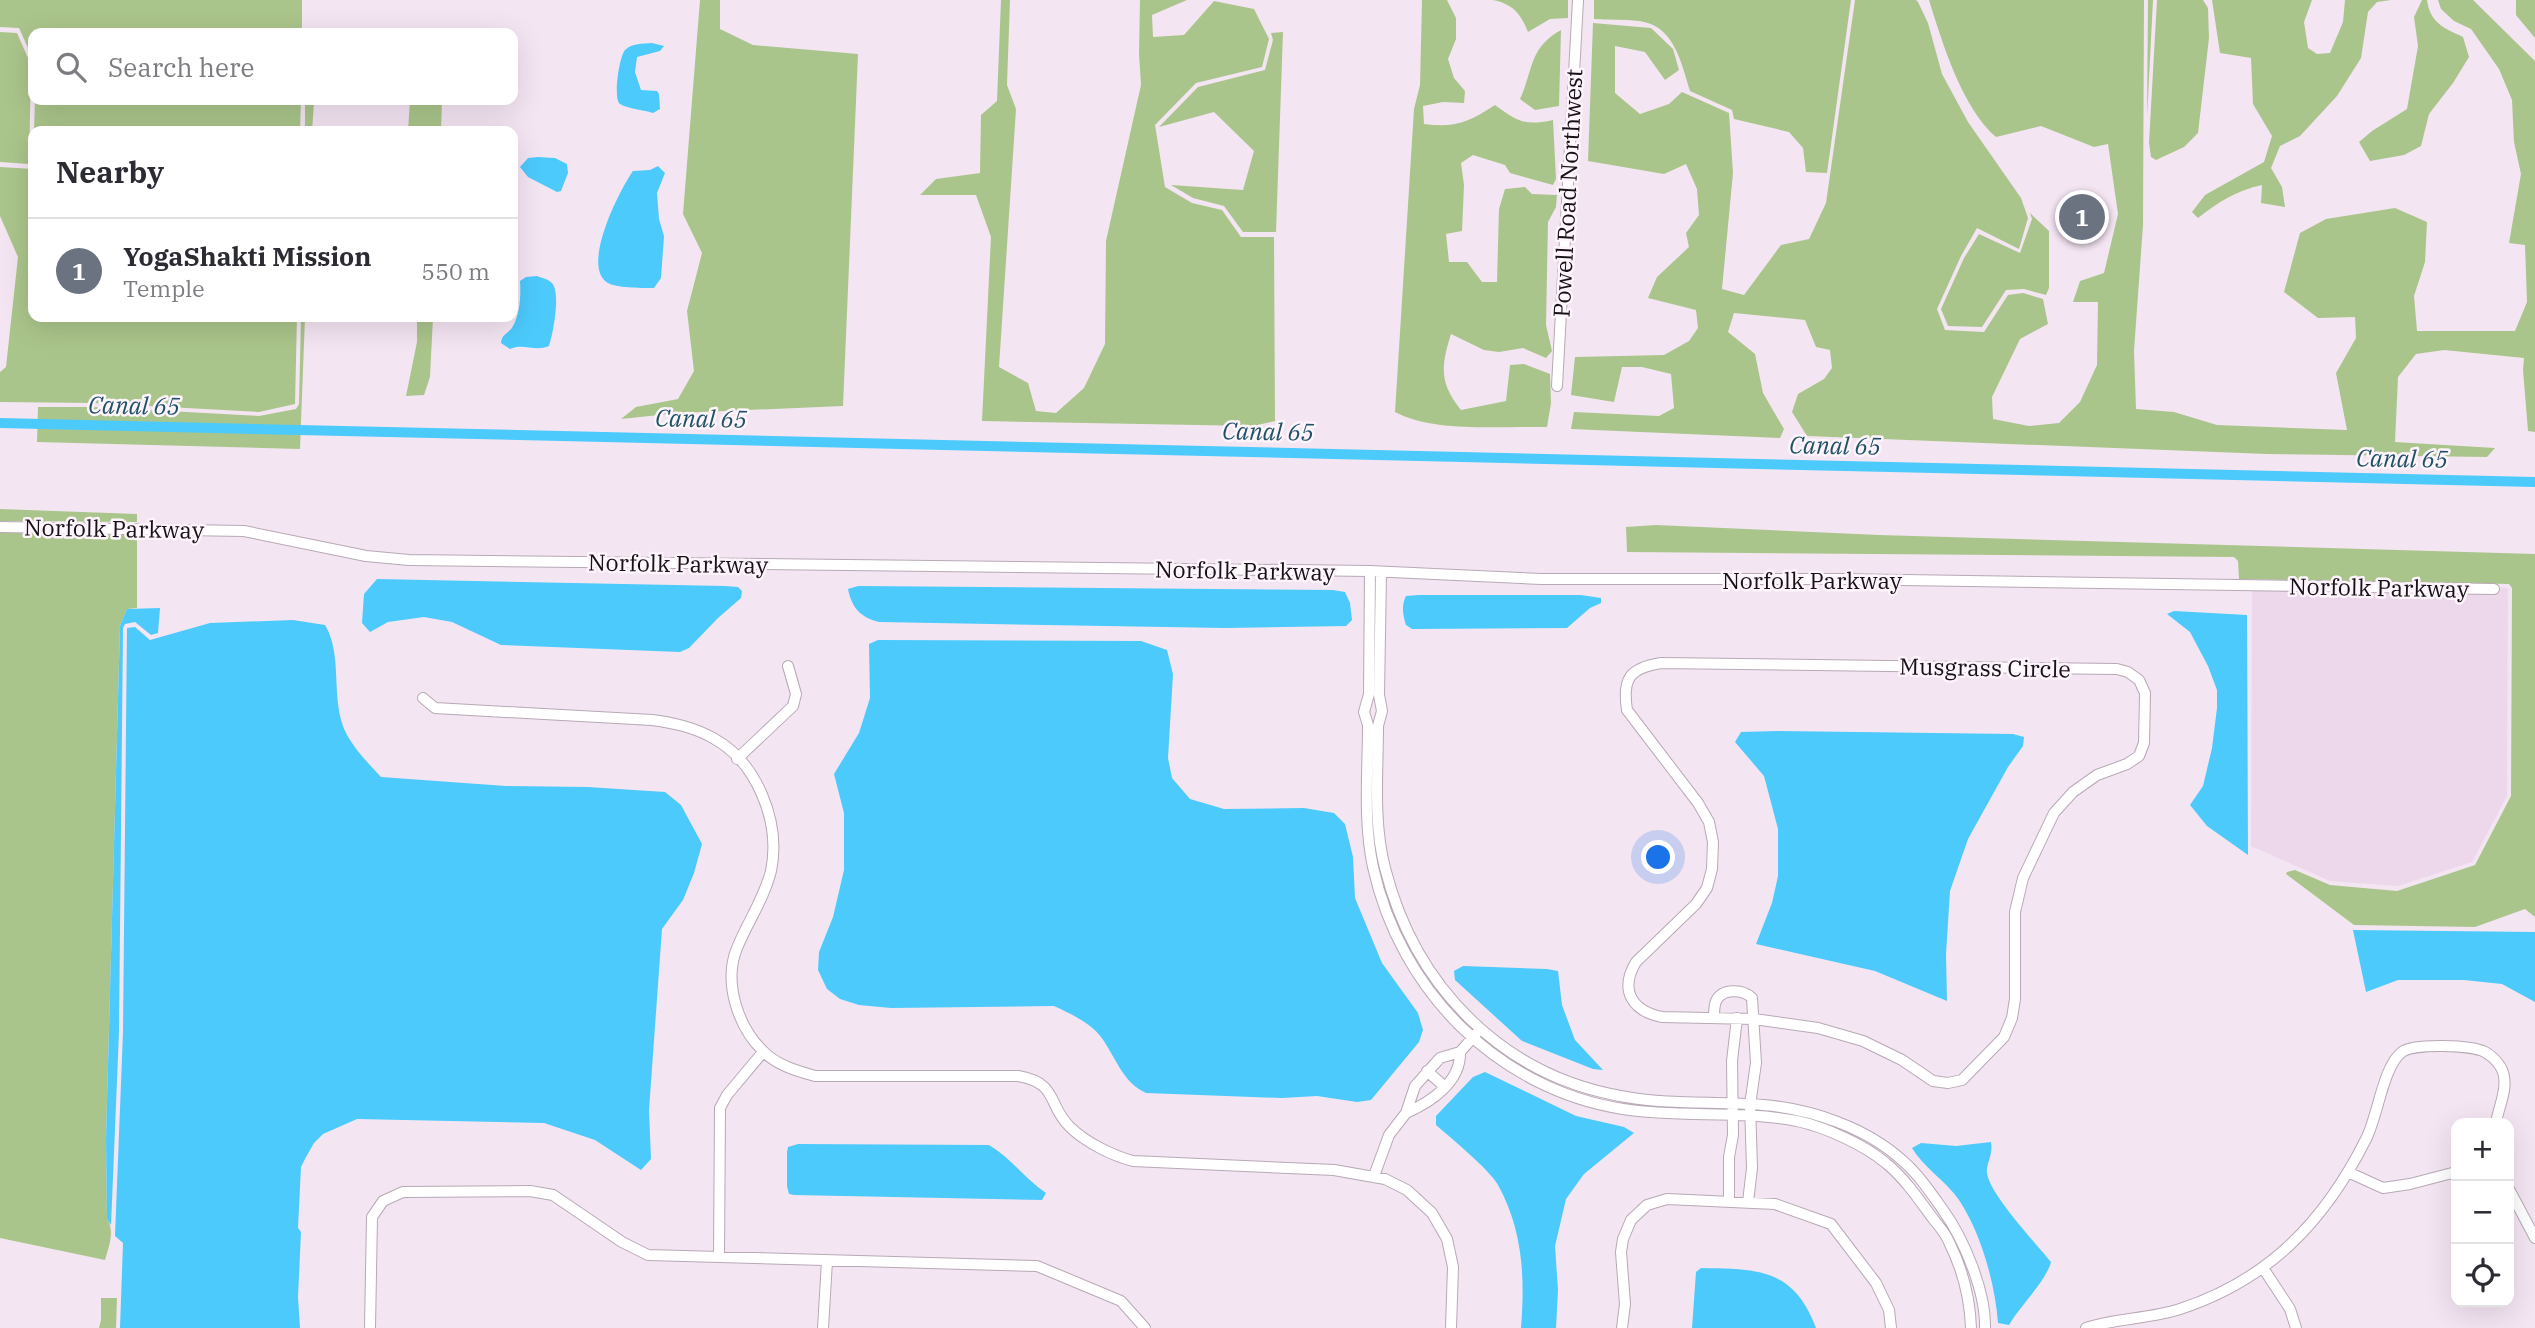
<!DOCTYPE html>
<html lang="en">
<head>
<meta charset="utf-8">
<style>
	:root { --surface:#fff; --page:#f2f2f3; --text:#2b2b33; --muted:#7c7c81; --line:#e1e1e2; --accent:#7c3aed }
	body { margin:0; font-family:"IBM Plex Serif",serif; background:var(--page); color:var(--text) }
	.controls { position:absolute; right:21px; bottom:21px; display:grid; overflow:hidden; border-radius:14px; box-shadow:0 7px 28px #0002 }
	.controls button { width:63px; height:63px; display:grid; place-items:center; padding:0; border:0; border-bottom:2px solid var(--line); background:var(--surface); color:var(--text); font:35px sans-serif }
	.you { position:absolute; left:1659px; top:858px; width:24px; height:24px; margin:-18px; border:5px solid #fff; border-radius:50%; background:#1a73e8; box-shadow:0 0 0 10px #1a73e833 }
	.badge { display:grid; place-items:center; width:46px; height:46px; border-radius:50%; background:var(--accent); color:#fff; font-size:23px; font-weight:700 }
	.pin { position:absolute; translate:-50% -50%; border:4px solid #fff; box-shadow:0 2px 7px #0006 }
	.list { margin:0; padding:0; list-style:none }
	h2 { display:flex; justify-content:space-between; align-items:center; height:91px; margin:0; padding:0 28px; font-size:30px }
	h2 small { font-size:23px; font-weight:400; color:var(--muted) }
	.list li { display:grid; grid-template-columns:46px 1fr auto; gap:21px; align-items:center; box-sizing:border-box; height:105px; padding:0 28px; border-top:2px solid var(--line) }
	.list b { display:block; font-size:26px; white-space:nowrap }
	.list p { margin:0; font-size:23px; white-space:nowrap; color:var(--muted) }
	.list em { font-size:23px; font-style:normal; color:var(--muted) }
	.icon { flex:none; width:38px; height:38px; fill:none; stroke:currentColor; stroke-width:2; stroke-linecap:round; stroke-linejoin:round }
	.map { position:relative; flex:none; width:2535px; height:1328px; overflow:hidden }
	.search { position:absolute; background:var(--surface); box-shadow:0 7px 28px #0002; left:28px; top:28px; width:490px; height:77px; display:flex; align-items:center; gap:18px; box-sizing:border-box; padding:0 24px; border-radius:14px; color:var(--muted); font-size:26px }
	.panel { position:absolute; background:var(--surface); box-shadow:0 7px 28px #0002; left:28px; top:126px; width:490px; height:196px; border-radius:14px }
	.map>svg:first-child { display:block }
	.built { fill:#ecd8ea }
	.green { fill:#aac58b }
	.water { fill:#4ccafc }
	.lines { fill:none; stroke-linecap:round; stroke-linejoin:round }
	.canal { stroke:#4ccafc; stroke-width:10 }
	.street-casing { stroke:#b7a9b5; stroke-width:12 }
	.street { stroke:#fff; stroke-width:10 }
	.labels { text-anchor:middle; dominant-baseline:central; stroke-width:5; stroke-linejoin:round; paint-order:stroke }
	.street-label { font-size:23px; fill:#161216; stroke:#fdf4fc }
	.water-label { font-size:24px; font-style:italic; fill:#1f5267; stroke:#fdf4fc }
</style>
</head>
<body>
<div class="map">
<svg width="2535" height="1328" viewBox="0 0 2535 1328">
	<rect width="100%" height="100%" fill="#f4e5f2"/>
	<!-- built -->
	<path class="built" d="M2252 585 2508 588 2507 796 2472 862 2398 886 2330 881 2251 846Z"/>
	<!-- green -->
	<path class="green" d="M0 0H302V33H33V59L19 28 0 27Z
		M700 0H720V29L753 45 858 54 843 406 678 413 621 419 636 407 678 399 694 371 687 311 702 253 683 214Z
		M1001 0H1010L1007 85 1016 109 999 367 1028 383 1036 411 1056 413 1084 388 1105 344 1106 241 1141 85 1139 54 1140 0H1187L1152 15 1153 37 1184 35 1214 1 1254 9 1269 39 1262 67 1196 83 1155 125 1165 187 1192 203 1222 210 1241 237H1274L1275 421 1253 426 982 421 991 237 976 195H920L936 179 980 173 981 115 997 101Z
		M1422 0H1447L1456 18V39L1448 59 1454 78 1465 91 1464 103 1443 102 1423 106 1424 124C1455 128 1469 122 1495 105 1518 122 1525 126 1553 120L1556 179 1553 185 1510 173 1505 165 1473 155 1461 163 1464 185 1462 231 1446 234 1449 262H1467L1482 282H1497L1499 209 1505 189 1525 187 1532 194 1557 195 1556 207 1548 222 1546 325 1552 351 1546 358 1523 348 1499 352 1484 350 1451 334C1441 366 1439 383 1461 410L1506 401 1510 365 1524 364 1550 374 1551 403 1547 427C1502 426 1434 433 1395 412L1414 109 1420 85Z
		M1493 0H1568V18L1550 19 1528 32C1521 14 1513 4 1493 0Z
		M1594 0H1851L1827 173 1806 172 1803 148 1789 132 1734 119 1732 110 1690 91C1681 62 1674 25 1639 21 1624 19 1609 20 1594 19Z
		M1855 0H1916L1918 2 1928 23 1942 74 1968 122 2021 198 2028 218 2019 249 1977 228 1961 256 1937 309 1945 330 1984 332 2008 295 2023 293 2043 299 2048 324 2020 339 1992 397 1993 419 2029 426 2059 423 2080 402 2097 365 2098 302H2073L2080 281 2104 273 2118 214 2108 144 2094 147 2041 126 1996 137C1962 108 1942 42 1929 0H2144L2143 225 2134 351 2136 409 2174 412 2217 425 2347 430 2336 373 2356 338 2355 317 2318 318 2284 292 2300 233 2326 219 2395 208 2427 222 2425 262 2414 296 2417 331H2515L2527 302 2525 245 2509 243 2521 174 2514 142 2512 100 2499 69 2471 29 2454 21 2441 9 2438 0H2473L2535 61V432L2528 431 2523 370 2524 358 2444 350 2416 354 2398 377 2395 442 2495 448 2487 457 2267 454 1807 436 1792 412 1798 394 1824 379 1832 368 1830 350 1816 347 1805 320 1734 313 1728 332 1755 354 1763 393 1784 429 1780 438 1571 429 1574 412 1659 416 1674 408 1671 374 1642 367H1622L1614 402 1571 395 1575 357 1664 355 1689 341 1698 328 1696 310 1648 298 1657 277 1689 247 1686 233 1699 215 1697 189 1686 164 1664 174 1588 161 1593 23 1651 28 1673 49 1679 70 1665 80 1645 52 1615 46V93L1640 114 1669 104 1682 92 1729 113 1733 173 1722 289 1744 295 1781 245 1809 239 1826 203Z
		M2148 0H2153L2147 117Z
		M2157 0H2203L2208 8 2209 38 2198 133 2184 147 2156 160 2151 157 2149 143Z
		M2212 0H2312L2304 22 2308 48 2317 54 2330 53 2343 22 2345 0H2391L2377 2 2368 12 2361 58 2337 96 2300 136 2280 146 2271 168 2282 187 2285 207 2261 203 2262 185C2237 190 2217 203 2198 218L2192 212 2205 195 2264 162 2272 136 2253 104 2251 58 2220 53Z
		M2422 0H2427C2430 23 2444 28 2463 37L2469 57 2453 83 2429 114 2421 146 2404 155 2370 161 2359 142 2372 131 2407 109 2418 46 2414 17Z
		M2516 0H2535V38L2516 15Z
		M1561 30 1559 106 1535 110 1520 99C1534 68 1529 48 1561 30Z
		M0 32 17 33 31 65 29 164 0 162Z
		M1283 32 1276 232H1243L1224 206 1193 198 1171 185 1243 190 1254 151 1214 112 1159 127 1198 87 1265 70 1273 40 1271 33Z
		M35 100H301L300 131H34Z
		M410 100H442L441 131H408Z
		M305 102 314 103 312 131H305Z
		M33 151V317H297L295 404 259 412 93 403 0 402V372L6 367 18 257 0 216V167L33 169Z
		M2030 213 2049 231V288L2046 295 2024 289 2006 290 1982 327 1948 326 1941 309 1964 258 1979 234 2020 253 2032 219Z
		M301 317H305L300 449 37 442 38 407H93L259 416 296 409 299 404Z
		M417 317H433L430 377 424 395 406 396 417 342Z
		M0 509 137 514V522L0 521Z
		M1656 525 1879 535 2535 554V917L2525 909 2475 927 2354 925 2286 874 2287 872 2295 870 2330 885 2397 891 2475 865 2511 796 2512 588 2509 584 2239 579 2238 561 2234 557 1627 552 1626 527Z
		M0 532 137 533V608L127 609 120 626 106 1139 107 1219C115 1231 109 1246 105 1260L0 1238Z
		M101 1298H117L116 1328H99L101 1320Z"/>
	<!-- water -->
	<path class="water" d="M652 43 664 46 660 51 637 57 635 72 641 90 657 91 659 94 660 109 653 113C645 110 628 109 620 104 613 99 619 57 625 50 632 43 643 44 652 43Z
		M538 157 555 158 567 164 568 173 561 191 557 192 528 177 520 167 528 158Z
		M658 166 665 173 657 193 659 219 664 236 661 278 654 288C644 288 619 288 610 284 578 271 620 189 633 171L650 170Z
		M537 276C542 278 548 279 552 283 561 293 553 334 549 346 535 352 523 343 510 349L501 343C502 333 509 334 513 326 520 314 521 295 520 281L526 277Z
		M377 579 725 586 738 587 742 591 741 598 718 618 689 648 680 652 501 645 452 622 424 617 388 622 370 632 362 623 364 594Z
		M858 586 1333 590 1345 592 1350 603 1352 620 1346 626 1225 628 879 622C860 617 852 608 848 589Z
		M1419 595H1581L1601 598V603L1590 608 1567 628 1412 629 1406 625C1403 616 1401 606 1406 596Z
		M160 608 158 633 151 635 135 622 125 624 123 628 119 1032 111 1225 107 1219 106 1139 120 626 127 609Z
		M2174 611 2247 615 2248 855 2207 826 2190 805 2203 786 2212 748 2217 708V690L2208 666 2190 632 2167 614Z
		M293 620 325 625C344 656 329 701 347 735 356 751 369 764 381 777L506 786 588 787 665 792 681 805 702 844 694 873 683 900 662 929 649 1110 651 1159 641 1170 595 1140 544 1123 357 1119 323 1134 314 1143 306 1157 301 1167 298 1228 301 1232 298 1297 300 1328H120L123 1243 115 1236 123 1032 127 628 135 627 150 640 210 623Z
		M878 640 1141 641 1167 650 1173 674 1168 758 1172 778 1190 799 1224 809 1304 808 1334 813 1345 824 1353 857 1355 898 1382 963 1418 1013 1423 1030 1419 1042 1371 1100 1357 1102 1317 1096 1282 1098 1146 1093C1122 1082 1116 1057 1101 1037 1091 1023 1069 1013 1054 1006L891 1008 859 1005 840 999 827 989 818 970 819 952 833 917 844 870V813L834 774 859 733 870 698 869 644Z
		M1777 731 2013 734 2024 737 2023 746 2008 767 1968 839 1950 891 1946 954 1947 1001 1875 971 1756 944 1772 903 1778 876V829L1764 776 1735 742 1741 732Z
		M2353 930 2535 932V1002L2502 984 2464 980H2398L2366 992Z
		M1463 966 1547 969 1558 971 1562 1005 1575 1040 1603 1070 1593 1069 1522 1041 1455 980 1454 971Z
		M1485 1072 1576 1116 1624 1127 1634 1133 1584 1174 1566 1199 1555 1246 1558 1290 1556 1328H1521C1525 1278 1523 1230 1498 1185 1489 1169 1451 1138 1436 1125V1116L1473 1077Z
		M1991 1142C1993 1157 1986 1163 1987 1173 1990 1195 2035 1242 2051 1262 2046 1281 2020 1306 2009 1325L1998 1323C1995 1283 1981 1233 1959 1200 1945 1180 1923 1167 1912 1148L1921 1143 1956 1146Z
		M798 1144 989 1145C1011 1158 1025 1179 1046 1193L1042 1200 794 1195 789 1194 787 1186V1152L788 1147Z
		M1701 1268C1757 1269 1794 1268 1816 1328H1692L1696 1272Z"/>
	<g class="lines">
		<!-- canal -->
		<path class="canal" d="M0 423 2535 482"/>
		<!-- street casing -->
		<g class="street-casing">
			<path id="street" d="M1557 386 1578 0
				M0 527 244 531 366 556 409 560 1370 571 1541 579H1838L2494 589
				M1370 571 1369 694 1364 712 1368 725C1368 772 1363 821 1373 867 1400 990 1497 1089 1623 1109 1681 1118 1739 1110 1797 1121 1825 1127 1865 1145 1887 1164 1904 1178 1918 1198 1931 1216 1937 1224 1945 1232 1949 1242 1962 1268 1970 1299 1971 1328
				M1381 572 1379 695 1382 711 1378 726C1378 772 1373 822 1385 868 1415 987 1503 1077 1626 1097 1671 1105 1718 1101 1763 1105 1812 1109 1867 1128 1903 1161 1919 1175 1931 1193 1943 1210 1964 1239 1986 1292 1985 1328
				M1661 663 2117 669 2128 672 2139 680 2145 693 2144 743 2139 756 2127 764 2097 775 2073 792 2054 813 2023 878 2015 912V999L2012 1018 2004 1037 1962 1080 1948 1083 1933 1081 1902 1060 1863 1041 1818 1028 1754 1019 1662 1017C1632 1011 1619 990 1636 962L1696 904 1707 888 1712 869 1713 842 1709 822 1698 803 1627 710C1622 678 1630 668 1661 663Z
				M423 698 435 708 652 720C674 723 693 727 713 738 757 762 781 822 771 871 764 899 748 921 737 948 723 982 738 1027 763 1051 776 1065 797 1071 815 1076H1018C1059 1083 1047 1105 1070 1127 1085 1142 1113 1156 1133 1161L1334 1170 1385 1179 1407 1190 1432 1213 1447 1239 1453 1267 1451 1328
				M737 759 793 706 796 694 788 666
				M1714 1018C1714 1013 1714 1006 1716 1001 1722 988 1743 989 1752 998L1756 1063 1750 1105 1752 1168 1748 1202
				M1427 1071 1445 1087
				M1406 1113C1431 1102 1461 1082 1460 1052
				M2350 1173 2383 1188 2410 1184 2456 1172
				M1374 1176 1389 1135 1406 1113 1415 1086 1440 1058 1460 1052 1476 1034
				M2509 1189 2535 1238
				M1729 1200V1157L1733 1135 1732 1061 1737 1018
				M719 1256 720 1108 727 1095 763 1052
				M2263 1268 2290 1309 2296 1328
				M370 1328 372 1217 383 1201 403 1192 530 1191 553 1195 622 1242 648 1255 1037 1266 1121 1301 1145 1328
				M823 1328 827 1261
				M1622 1328 1625 1304 1621 1252 1623 1239 1631 1220 1647 1205 1667 1199 1775 1204 1831 1224 1876 1283 1889 1310 1891 1328
				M2086 1328C2116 1318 2149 1319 2180 1309 2269 1280 2325 1221 2366 1139 2378 1116 2383 1066 2402 1052 2414 1043 2472 1045 2485 1052 2494 1057 2503 1067 2504 1077 2507 1091 2498 1109 2496 1123"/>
		</g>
		<!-- street -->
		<use href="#street" class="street"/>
	</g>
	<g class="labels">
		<!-- street labels -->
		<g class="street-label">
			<text transform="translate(1567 193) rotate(-87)">Powell Road Northwest</text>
			<text transform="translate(114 528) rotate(1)">Norfolk Parkway</text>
			<text transform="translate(678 563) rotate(1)">Norfolk Parkway</text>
			<text transform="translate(1245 570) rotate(1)">Norfolk Parkway</text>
			<text x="1812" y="580">Norfolk Parkway</text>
			<text transform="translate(2379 587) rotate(1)">Norfolk Parkway</text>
			<text transform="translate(1985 667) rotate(1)">Musgrass Circle</text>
		</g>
		<!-- water labels -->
		<g class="water-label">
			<text transform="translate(134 405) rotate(1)">Canal 65</text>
			<text transform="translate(701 418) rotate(1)">Canal 65</text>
			<text transform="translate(1268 431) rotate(1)">Canal 65</text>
			<text transform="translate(1835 445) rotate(1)">Canal 65</text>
			<text transform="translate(2402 458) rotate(1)">Canal 65</text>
		</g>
	</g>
</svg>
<div class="controls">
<button>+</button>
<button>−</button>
<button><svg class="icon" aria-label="locate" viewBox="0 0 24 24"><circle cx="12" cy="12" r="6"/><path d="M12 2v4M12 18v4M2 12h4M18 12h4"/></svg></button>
</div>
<div class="you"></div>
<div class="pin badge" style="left:2082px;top:217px;background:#6b7280">1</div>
<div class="search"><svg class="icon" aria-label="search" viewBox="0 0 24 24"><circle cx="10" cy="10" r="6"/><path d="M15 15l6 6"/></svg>Search here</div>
<section class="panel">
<h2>Nearby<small></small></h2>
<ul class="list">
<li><span class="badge" style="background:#6b7280">1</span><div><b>YogaShakti Mission</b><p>Temple</p></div><em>550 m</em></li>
</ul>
</section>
</div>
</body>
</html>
